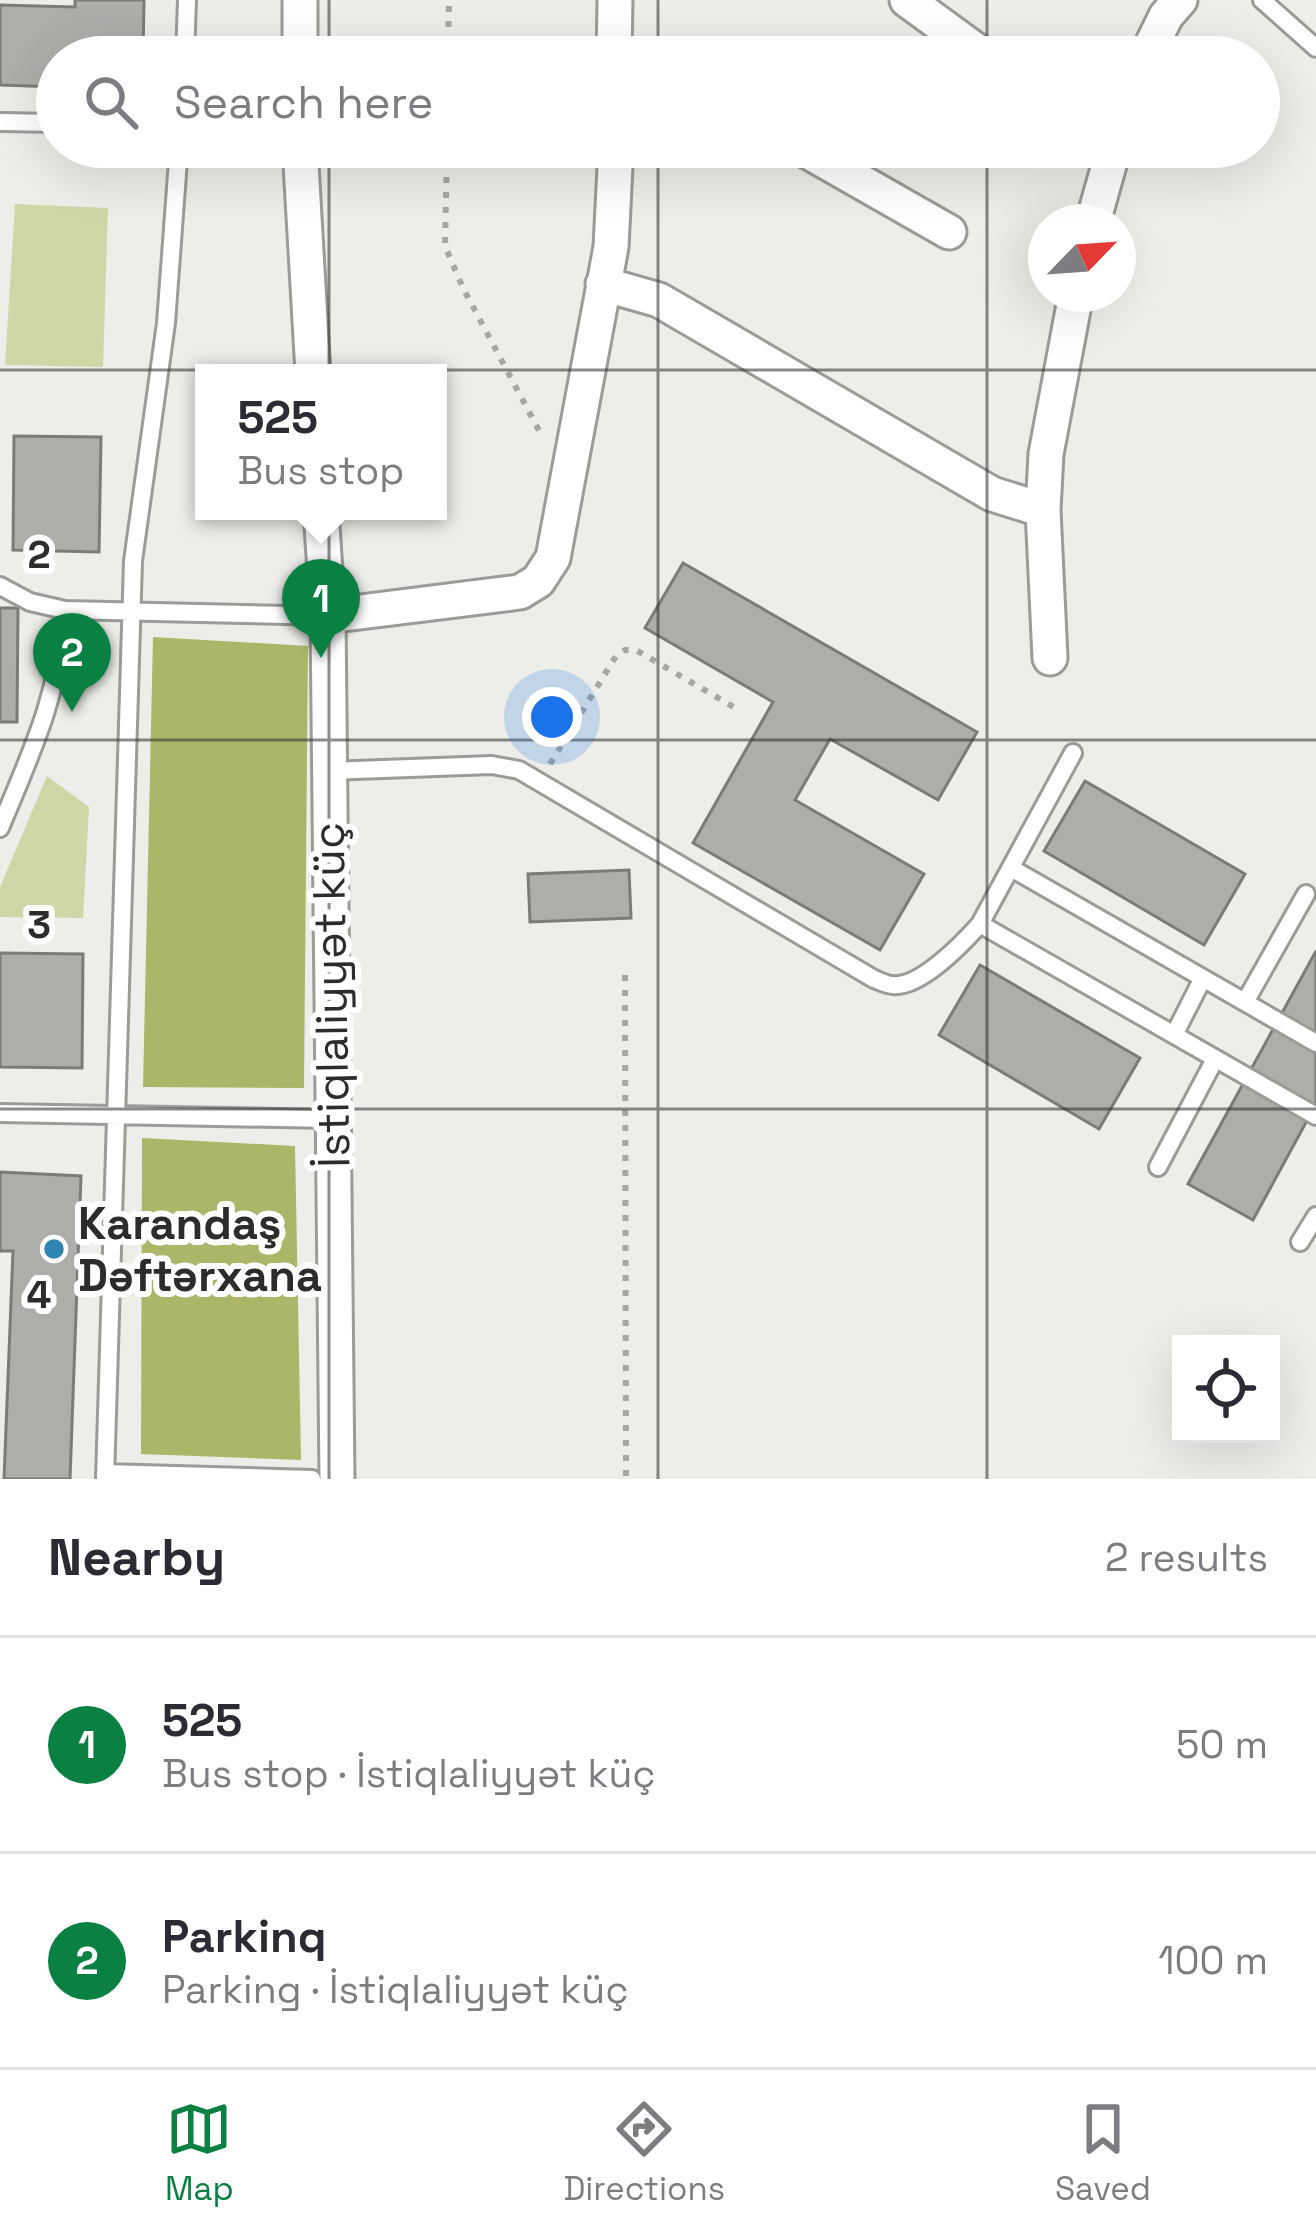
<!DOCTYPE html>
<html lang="en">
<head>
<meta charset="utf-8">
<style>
	:root { --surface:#fff; --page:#f7f7f7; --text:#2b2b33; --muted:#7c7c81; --line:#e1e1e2; --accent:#0b8043 }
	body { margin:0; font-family:"Space Grotesk",sans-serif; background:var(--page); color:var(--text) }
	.controls { position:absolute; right:36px; bottom:36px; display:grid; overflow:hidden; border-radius:0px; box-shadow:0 12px 48px #0002 }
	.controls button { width:108px; height:108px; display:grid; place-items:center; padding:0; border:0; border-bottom:3px solid var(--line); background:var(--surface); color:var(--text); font:60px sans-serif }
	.compass { position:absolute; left:1028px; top:204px; width:108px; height:108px; border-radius:50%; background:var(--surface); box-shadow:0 12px 48px #0002; rotate:65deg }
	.you { position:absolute; left:552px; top:717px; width:42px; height:42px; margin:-30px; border:9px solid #fff; border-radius:50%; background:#1a73e8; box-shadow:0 0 0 18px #1a73e833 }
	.badge { display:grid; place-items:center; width:78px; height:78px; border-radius:50%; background:var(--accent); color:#fff; font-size:39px; font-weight:700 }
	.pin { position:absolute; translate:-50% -99px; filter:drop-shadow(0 3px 6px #0008) }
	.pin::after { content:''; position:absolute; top:63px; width:42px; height:36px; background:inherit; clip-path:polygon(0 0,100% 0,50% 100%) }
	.popup { position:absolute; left:195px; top:364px; width:252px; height:156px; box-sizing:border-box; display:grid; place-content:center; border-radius:0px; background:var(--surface); filter:drop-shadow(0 3px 9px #0005); font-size:39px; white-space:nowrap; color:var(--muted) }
	.popup b { font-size:45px; color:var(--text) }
	.popup::after { content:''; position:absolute; left:50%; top:100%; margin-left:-24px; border:24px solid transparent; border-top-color:var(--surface) }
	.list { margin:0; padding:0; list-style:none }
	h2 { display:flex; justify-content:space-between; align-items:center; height:156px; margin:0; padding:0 48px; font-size:51px }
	h2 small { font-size:39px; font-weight:400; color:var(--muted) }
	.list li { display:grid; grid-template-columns:78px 1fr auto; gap:36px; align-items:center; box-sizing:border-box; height:216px; padding:0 48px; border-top:3px solid var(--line) }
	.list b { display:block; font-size:45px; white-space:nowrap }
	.list p { margin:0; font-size:39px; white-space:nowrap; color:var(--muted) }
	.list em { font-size:39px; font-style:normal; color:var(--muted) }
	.icon { flex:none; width:66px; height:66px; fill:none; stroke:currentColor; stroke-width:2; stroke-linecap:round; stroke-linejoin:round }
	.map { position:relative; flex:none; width:1316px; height:1479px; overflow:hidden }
	.search { position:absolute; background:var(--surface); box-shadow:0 12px 48px #0002; left:36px; right:36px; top:36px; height:132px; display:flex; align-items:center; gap:30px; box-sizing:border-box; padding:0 42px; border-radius:66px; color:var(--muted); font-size:45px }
	.sheet { height:588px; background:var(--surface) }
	nav { display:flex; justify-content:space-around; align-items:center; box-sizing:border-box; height:168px; border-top:3px solid var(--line); background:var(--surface); font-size:33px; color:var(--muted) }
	nav a { display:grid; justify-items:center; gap:6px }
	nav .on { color:var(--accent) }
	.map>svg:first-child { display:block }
	.green { fill:#d0d7a7 }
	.forest { fill:#acb669 }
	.building { fill:#adaeaa; stroke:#7b7c78; stroke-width:3 }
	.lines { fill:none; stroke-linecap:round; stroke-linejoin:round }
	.service-casing { stroke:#9b9b97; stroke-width:22 }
	.minor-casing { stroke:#9b9b97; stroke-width:39 }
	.path { stroke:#a6a6a3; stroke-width:6; stroke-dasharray:6 9; stroke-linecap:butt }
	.service { stroke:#fff; stroke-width:16 }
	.minor { stroke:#fff; stroke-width:33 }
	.grid { fill:none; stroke:#2c2c2b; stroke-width:3; stroke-opacity:0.55 }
	.poi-dot { fill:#2f85b4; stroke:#fff; stroke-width:4.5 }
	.labels { text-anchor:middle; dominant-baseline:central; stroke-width:12; stroke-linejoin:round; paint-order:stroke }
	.street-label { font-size:45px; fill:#2c2c2b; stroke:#fff }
	.poi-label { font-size:45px; font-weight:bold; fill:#2c2c2b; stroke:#fff; text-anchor:start }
	.grid-label { font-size:39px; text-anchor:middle; font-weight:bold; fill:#2c2c2b; stroke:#fff; stroke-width:12; stroke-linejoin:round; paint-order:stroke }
</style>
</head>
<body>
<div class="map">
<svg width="1316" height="1479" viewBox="0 0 1316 1479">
	<rect width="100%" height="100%" fill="#edede9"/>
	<!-- green -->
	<path class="green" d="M15 204 108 208 103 367 5 365Z
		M47 776 89 807 83 918 0 917V887Z"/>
	<!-- forest -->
	<path class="forest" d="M153 637 308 646 304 1088 143 1087Z
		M142 1138 295 1146 301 1460 141 1454Z"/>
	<!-- building -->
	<path class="building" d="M75 0H144L143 57H57V87L0 85V5L75 7Z
		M14 436 101 437 99 552 13 550Z
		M683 563 977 732 938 800 830 739 795 800 924 874 880 950 693 843 773 702 645 628Z
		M0 608H18L17 722H0Z
		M1085 781 1245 874 1204 945 1044 851Z
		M629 870 631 918 530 922 528 874Z
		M1316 951V1104L1253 1220 1188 1184Z
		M0 953 83 954 82 1068 0 1067Z
		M980 965 1140 1058 1099 1129 939 1035Z
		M0 1172 81 1176 70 1479H4L13 1251H0Z"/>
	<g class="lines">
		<!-- service casing -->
		<g class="service-casing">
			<path id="service" d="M1262 0 1316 48
				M185 57 187 0
				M0 122 57 123
				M0 586 30 602 65 610 328 616
				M328 771 492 765 519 770 874 979C880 981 886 985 893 985 920 988 963 943 980 924L1073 753
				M0 828C32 751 59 695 65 610
				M1011 868 1316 1043
				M980 924 1316 1116
				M1245 1002 1306 894
				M1174 1035 1203 978
				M0 1113 332 1119
				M1158 1167 1215 1059
				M1300 1242 1316 1216
				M105 1473 312 1479
				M105 1479 133 561 166 323 179 147"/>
		</g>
		<!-- minor casing -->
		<g class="minor-casing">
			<path id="minor" d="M907 0 985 57
				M300 57V0
				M614 57 615 0
				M1146 57 1166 16 1180 0
				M300 147 313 373
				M800 147 949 232
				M1093 222 1114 147
				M603 284 659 300 992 494 1043 510
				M321 511 328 616 337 1479
				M328 616 520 592 538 581 553 558 611 247 616 147
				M1050 658 1043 510 1046 454 1076 294"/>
		</g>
		<!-- path -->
		<path class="path" d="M448 57 449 0
			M447 147 445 246 463 288 543 438
			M550 764 616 656 625 650H636L737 709
			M625 975 626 1479"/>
		<!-- service -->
		<use href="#service" class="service"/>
		<!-- minor -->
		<use href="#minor" class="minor"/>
	</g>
	<!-- grid -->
	<path class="grid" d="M329 0V57M658 0V57M987 0V57M329 147V1479M658 147V1479M987 147V1479M0 370H1316M0 740H1316M0 1109H1316"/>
	<!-- markers -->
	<circle class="poi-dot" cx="54" cy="1249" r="12"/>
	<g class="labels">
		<!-- street labels -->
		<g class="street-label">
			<text transform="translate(331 995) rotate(-91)">İstiqlaliyyət küç</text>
		</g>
		<!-- poi labels -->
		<g class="poi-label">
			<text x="78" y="1223">Karandaş<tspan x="78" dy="52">Dəftərxana</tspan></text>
		</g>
	</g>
	<g class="grid-label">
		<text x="39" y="568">2</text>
		<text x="39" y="938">3</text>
		<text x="39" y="1308">4</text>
	</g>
</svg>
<div class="controls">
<button><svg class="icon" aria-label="locate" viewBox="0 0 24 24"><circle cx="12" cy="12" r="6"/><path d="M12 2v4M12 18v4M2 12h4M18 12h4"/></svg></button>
</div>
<svg class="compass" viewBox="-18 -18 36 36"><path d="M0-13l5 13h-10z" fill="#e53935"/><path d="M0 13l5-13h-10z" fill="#7c7c81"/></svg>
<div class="you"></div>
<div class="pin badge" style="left:321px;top:658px">1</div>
<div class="popup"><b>525</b>Bus stop</div>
<div class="pin badge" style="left:72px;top:712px">2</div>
<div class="search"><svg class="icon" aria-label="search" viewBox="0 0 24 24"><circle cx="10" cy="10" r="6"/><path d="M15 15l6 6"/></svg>Search here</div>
</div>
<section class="sheet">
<h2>Nearby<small>2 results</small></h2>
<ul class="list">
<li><span class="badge">1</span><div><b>525</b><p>Bus stop · İstiqlaliyyət küç</p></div><em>50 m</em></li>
<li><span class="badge">2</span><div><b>Parkinq</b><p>Parking · İstiqlaliyyət küç</p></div><em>100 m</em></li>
</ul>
</section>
<nav>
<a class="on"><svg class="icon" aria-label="map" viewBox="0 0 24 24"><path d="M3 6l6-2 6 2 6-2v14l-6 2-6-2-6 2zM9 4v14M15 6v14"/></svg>Map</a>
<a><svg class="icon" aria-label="directions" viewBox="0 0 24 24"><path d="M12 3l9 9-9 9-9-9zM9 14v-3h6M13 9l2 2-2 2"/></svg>Directions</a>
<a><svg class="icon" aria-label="saved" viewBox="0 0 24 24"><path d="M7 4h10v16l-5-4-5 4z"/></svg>Saved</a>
</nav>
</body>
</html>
